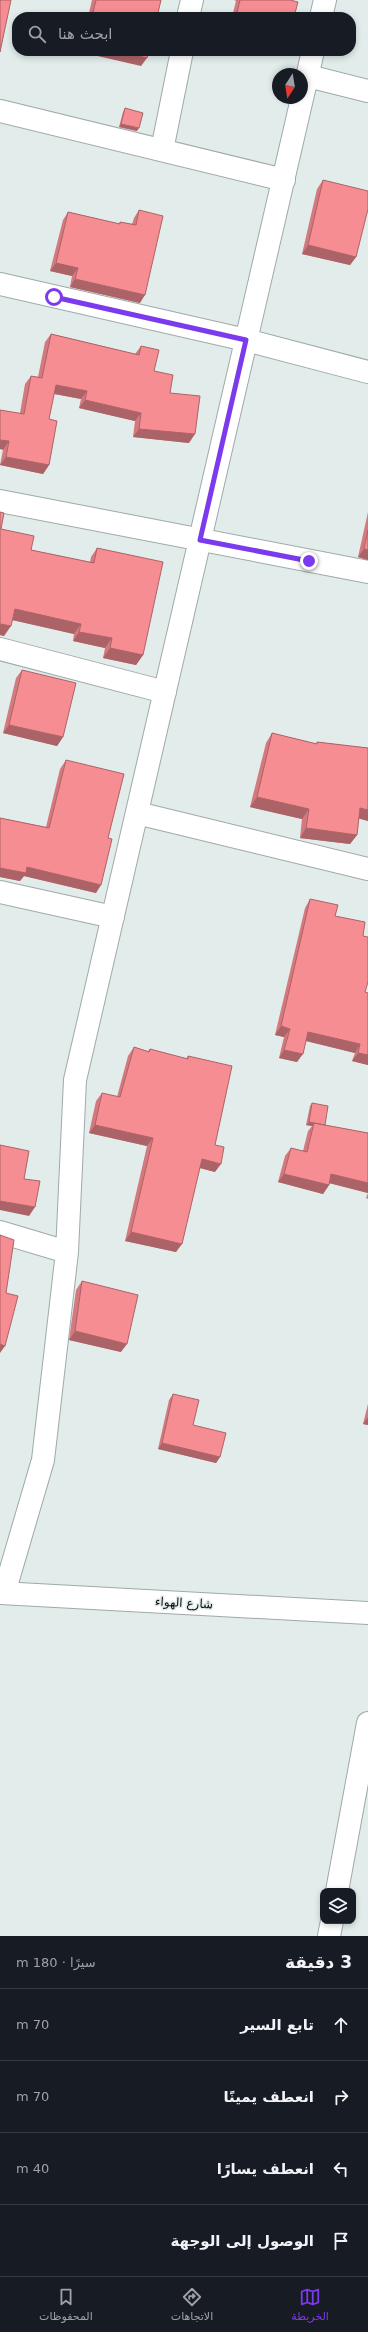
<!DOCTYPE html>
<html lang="ar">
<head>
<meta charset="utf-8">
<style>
	:root { --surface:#171b24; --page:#242831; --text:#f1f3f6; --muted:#9ea1a6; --line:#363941; --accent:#7c3aed }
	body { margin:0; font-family:"DejaVu Sans","Noto Naskh Arabic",sans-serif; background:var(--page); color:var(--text); direction:rtl }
	.controls { position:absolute; right:12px; bottom:12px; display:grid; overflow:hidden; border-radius:8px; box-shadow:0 2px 6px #0003 }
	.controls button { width:36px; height:36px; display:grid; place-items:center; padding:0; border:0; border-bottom:1px solid var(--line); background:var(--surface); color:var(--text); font:20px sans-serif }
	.compass { position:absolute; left:272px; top:68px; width:36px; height:36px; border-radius:50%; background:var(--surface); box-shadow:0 2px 6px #0003; rotate:192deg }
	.stop { position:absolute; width:12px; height:12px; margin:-9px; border:3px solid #7c3aed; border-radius:50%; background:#fff }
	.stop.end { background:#7c3aed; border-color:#fff; box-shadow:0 1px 4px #0008 }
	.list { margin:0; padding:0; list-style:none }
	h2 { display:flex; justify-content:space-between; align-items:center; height:52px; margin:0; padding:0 16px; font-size:17px }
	h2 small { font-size:13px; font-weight:400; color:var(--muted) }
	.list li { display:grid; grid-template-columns:26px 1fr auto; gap:12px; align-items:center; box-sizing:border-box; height:72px; padding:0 16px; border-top:1px solid var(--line) }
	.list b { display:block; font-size:15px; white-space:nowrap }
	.list em { font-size:13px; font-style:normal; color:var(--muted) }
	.icon { flex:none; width:22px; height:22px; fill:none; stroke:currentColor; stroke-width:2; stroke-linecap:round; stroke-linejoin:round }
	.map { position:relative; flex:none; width:368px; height:1936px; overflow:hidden; direction:ltr }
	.search { position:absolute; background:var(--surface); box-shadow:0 2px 6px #0003; left:12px; right:12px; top:12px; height:44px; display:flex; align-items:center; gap:10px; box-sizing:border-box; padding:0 14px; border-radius:16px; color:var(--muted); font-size:15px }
	.sheet { height:340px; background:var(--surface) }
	nav { display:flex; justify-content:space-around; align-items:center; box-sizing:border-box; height:56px; border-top:1px solid var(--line); background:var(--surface); font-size:11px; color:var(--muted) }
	nav a { display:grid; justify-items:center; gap:2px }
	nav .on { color:var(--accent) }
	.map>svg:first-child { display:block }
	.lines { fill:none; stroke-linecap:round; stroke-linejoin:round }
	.street-casing { stroke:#9fa9a9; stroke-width:24 }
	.secondary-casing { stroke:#9fa9a9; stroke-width:24 }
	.street { stroke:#fff; stroke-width:22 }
	.secondary { stroke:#fff; stroke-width:22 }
	.wall { fill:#d4797e }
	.shaded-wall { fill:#ac6367 }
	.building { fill:#f68d93; stroke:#ac6367 }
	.route { stroke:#7c3aed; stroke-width:5 }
	.labels { text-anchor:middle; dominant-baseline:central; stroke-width:3; stroke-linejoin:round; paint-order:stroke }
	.street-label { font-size:12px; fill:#0b0e0e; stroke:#e1eceb }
</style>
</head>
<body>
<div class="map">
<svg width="368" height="1936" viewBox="0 0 368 1936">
	<rect width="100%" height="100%" fill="#e1eceb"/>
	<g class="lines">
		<!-- street casing -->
		<g class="street-casing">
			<path id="street" d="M188 17 192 0
				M321 17 325 0
				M308 76 368 91
				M0 111 284 180
				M162 150 182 51
				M0 284 246 340 368 372
				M0 501 368 572
				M0 649 165 692
				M137 813 368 869
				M0 892 113 917
				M0 1232 67 1252
				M4 1593 43 1460 67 1252 75 1080 313 51
				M337 1891 368 1723
				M329 1936 332 1921"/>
		</g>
		<!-- secondary casing -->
		<g class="secondary-casing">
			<path id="secondary" d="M0 1593 368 1613"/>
		</g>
		<!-- street -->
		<use href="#street" class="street"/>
		<!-- secondary -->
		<use href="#secondary" class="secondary"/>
	</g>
	<!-- wall -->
	<path class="wall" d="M92 0H161L157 17H88Z
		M234 0H290L294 17H232L236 1Z
		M125 108 137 131 119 127 123 112Z
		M323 180 356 257 350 265 302 254 317 189Z
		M139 210 140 303 70 287 72 276 50 271 63 220 68 212 119 224 120 222 132 224 134 218Z
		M51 334 135 354 141 346 154 371 170 393 189 443 133 437 135 421 79 408 81 399 54 394 49 419V465L43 474 0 465 3 450 20 413 25 384 31 376 38 377 45 342Z
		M0 512 1 529 31 550 90 562 91 557 97 548 143 655 136 665 103 658 105 648 73 641 74 634 12 620 4 636 0 635Z
		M368 512V560L358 557Z
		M22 670 63 737 57 746 3 733 16 678Z
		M272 733 316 744 317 742 368 748V821L359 818 357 835 350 844 300 838 302 819 250 807 266 743Z
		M66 760 108 838 96 893 24 876 20 881 0 877V818L46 827 60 769Z
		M310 899 335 916 363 936 368 1065 352 1061 355 1053 306 1041 297 1062 279 1058 284 1037 275 1035 305 908Z
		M134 1047 148 1051 150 1049 186 1059 188 1056 215 1145V1172L200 1168 176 1252 125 1241 147 1146 89 1133 96 1101 102 1093 117 1097 128 1056Z
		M312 1103 325 1125 368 1133V1199L366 1198 368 1193 329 1183V1185L323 1194 278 1182 285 1156 291 1148 303 1151 308 1131 312 1126 306 1125 310 1106Z
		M82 1281 121 1352 69 1340 76 1290Z
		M173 1394 193 1425 220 1457 216 1463 158 1449 169 1400Z
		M368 1404V1425L363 1424Z"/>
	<!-- shaded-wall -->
	<path class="shaded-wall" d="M81 51H118L147 58 141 66 80 52Z
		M121 124 139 128 137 131 119 127Z
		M308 245 356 257 350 265 302 254Z
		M56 263 78 268 72 276 50 271Z
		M75 279 145 295 140 303 70 287Z
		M56 385 87 391 81 399 50 393Z
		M85 400 141 413 135 421 79 408Z
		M139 429 195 434 189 443 133 437Z
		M0 440 9 441 3 450 0 449Z
		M6 457 49 465 43 474 0 465Z
		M364 549 368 550V560L358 557Z
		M15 609 81 624 74 634 8 619Z
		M0 624 11 626 4 636 0 635Z
		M79 632 112 638 105 648 73 641Z
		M110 648 143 655 136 665 103 658Z
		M9 725 63 737 57 746 3 733Z
		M257 797 309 809 302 819 250 807Z
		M360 808 368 810V821L353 817Z
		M306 828 357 835 350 844 300 838Z
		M27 867 101 885 96 893 24 876 20 881 0 877V868Z
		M281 1026 290 1029 284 1037 275 1035Z
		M308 1032 360 1044 355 1053 302 1040Z
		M284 1050 303 1054 297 1062 279 1058Z
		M358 1053 368 1055V1065L352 1061Z
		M309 1122 314 1123 312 1126 306 1125Z
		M95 1125 153 1138 147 1146 89 1133Z
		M202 1159 221 1164 215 1172 196 1167Z
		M284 1174 329 1185 323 1194 278 1182Z
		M331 1174 368 1183V1193L325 1182Z
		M0 1201 35 1207 29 1216 0 1210Z
		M131 1232 182 1244 176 1252 125 1241Z
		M75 1331 127 1344 121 1352 69 1340Z
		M0 1344 5 1346 0 1353Z
		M368 1418V1425L363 1424 368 1417Z
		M162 1443 220 1457 216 1463 158 1449Z"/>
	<!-- building -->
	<path class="building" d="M0 0H11L0 52Z
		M96 0H161L157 17H92Z
		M240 0H290L298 2 294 17H236Z
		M118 51H149L147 58Z
		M125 108 143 113 139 128 121 124Z
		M323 180 368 191V209L356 257 308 245Z
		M139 210 163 216 145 295 75 279 78 268 56 263 68 212 120 224V222L136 225Z
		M51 334 139 355 141 346 159 350 154 371 173 375 170 393 200 396 195 434 139 429 141 413 85 400 87 391 56 385 49 419 57 421 49 465 6 457 9 441 0 440V410L24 414 31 376 42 378Z
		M0 512 4 513 1 529 34 536 31 550 94 563 97 548 163 562 143 655 110 648 112 638 79 632 81 624 15 609 11 626 0 624Z
		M368 530V550L364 549Z
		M22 670 76 683 63 737 9 725Z
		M272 733 317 744V742L368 748V810L360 808 357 835 306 828 309 809 257 797Z
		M66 760 124 774 108 838 112 839 101 885 27 867 26 873 0 868V818L49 828Z
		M310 899 338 905 335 916 365 922 363 936 368 937V982L365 992 368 993V1055L358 1053 360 1044 308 1032 303 1054 284 1050 290 1029 281 1026Z
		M134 1047 149 1052 150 1049 188 1059V1056L232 1066 215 1145 224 1147 221 1164 202 1159 182 1244 131 1232 153 1138 95 1125 102 1093 120 1097Z
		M312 1103 328 1106 325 1125 309 1122Z
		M314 1123 368 1133V1183L331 1174 329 1185 284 1174 291 1148 307 1152Z
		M0 1145 29 1151 24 1179 40 1181 35 1207 0 1201Z
		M0 1235 14 1240 6 1293 18 1296 5 1346 0 1344Z
		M82 1281 138 1295 127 1344 75 1331Z
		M173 1394 199 1400 193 1425 226 1433 220 1457 162 1443Z"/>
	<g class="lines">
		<!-- route -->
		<path class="route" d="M54 297 246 340 200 540 309 561"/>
	</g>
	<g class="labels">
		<!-- street labels -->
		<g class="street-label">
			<text transform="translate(184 1603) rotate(3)">شارع الهواء</text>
		</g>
	</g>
</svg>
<div class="controls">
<button><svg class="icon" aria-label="layers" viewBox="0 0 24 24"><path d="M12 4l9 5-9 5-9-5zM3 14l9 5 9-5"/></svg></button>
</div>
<svg class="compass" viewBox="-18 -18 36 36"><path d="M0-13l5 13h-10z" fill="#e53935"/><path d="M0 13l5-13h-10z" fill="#9ea1a6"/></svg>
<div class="stop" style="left:54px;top:297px"></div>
<div class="stop end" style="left:309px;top:561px"></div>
<div class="search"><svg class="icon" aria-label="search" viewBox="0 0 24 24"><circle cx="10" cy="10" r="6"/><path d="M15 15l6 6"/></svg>ابحث هنا</div>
</div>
<section class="sheet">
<h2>3 دقيقة<small>سيرًا · 180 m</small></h2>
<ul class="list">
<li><svg class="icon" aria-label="ahead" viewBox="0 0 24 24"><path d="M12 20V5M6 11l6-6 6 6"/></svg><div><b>تابع السير</b></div><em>70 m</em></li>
<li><svg class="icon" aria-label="right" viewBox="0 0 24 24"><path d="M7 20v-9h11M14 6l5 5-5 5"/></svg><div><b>انعطف يمينًا</b></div><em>70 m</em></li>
<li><svg class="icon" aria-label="left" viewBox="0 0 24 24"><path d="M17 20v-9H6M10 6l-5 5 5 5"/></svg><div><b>انعطف يسارًا</b></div><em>40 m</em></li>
<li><svg class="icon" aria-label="arrive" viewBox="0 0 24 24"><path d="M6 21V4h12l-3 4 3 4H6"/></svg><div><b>الوصول إلى الوجهة</b></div></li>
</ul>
</section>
<nav>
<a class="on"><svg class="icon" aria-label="map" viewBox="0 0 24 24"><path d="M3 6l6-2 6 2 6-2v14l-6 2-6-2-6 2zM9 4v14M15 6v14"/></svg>الخريطة</a>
<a><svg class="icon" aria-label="directions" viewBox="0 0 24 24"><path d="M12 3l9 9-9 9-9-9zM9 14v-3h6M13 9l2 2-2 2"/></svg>الاتجاهات</a>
<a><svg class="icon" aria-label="saved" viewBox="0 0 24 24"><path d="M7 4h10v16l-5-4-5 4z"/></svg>المحفوظات</a>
</nav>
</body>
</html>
